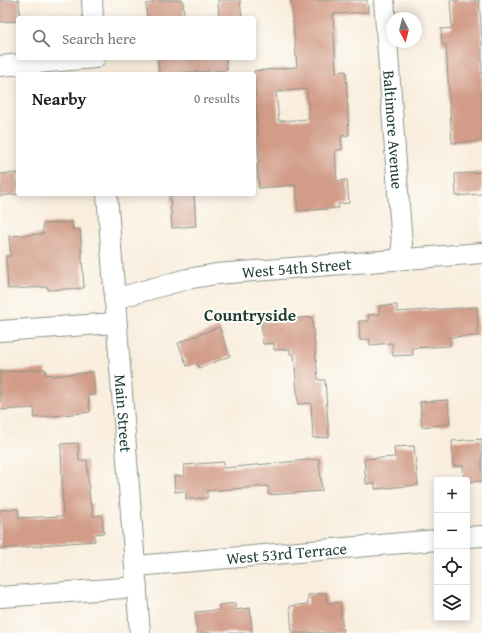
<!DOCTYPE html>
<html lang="en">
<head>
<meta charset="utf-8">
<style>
	:root { --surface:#fff; --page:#f6f6f6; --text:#222; --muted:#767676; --line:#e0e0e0 }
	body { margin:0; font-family:"Gentium Book Plus",serif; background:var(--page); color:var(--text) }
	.controls { position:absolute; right:12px; bottom:12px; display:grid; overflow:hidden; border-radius:4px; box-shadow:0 2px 10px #0003 }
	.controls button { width:36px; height:36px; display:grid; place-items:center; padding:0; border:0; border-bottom:1px solid var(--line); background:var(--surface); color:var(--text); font:20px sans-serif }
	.compass { position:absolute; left:386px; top:12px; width:36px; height:36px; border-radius:50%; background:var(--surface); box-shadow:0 2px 10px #0003; rotate:173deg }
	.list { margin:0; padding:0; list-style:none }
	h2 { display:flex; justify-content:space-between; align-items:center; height:52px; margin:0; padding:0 16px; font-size:17px }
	h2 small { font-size:13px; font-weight:400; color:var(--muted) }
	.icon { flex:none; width:22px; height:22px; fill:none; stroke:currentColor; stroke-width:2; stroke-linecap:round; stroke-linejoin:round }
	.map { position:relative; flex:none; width:482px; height:633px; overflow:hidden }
	.search { position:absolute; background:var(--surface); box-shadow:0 2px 10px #0003; left:16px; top:16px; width:240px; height:44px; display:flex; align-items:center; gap:10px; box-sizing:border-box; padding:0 14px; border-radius:4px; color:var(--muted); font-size:15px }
	.panel { position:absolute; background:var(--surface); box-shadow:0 2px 10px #0003; left:16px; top:72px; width:240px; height:124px; border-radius:4px }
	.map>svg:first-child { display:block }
	.building { fill:#d29c88; fill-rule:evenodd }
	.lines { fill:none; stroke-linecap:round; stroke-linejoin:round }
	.minor-casing { stroke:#8c9689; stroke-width:22 }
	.minor { stroke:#fff; stroke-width:20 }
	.labels { text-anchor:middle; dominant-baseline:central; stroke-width:4; stroke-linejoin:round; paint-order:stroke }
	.street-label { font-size:16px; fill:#1f3d34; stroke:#fdfcf7 }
	.neighbourhood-label { font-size:17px; font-weight:bold; fill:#1f3d34; stroke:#fdfcf7 }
</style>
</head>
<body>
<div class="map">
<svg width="482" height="633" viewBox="0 0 482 633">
	<rect width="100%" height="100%" fill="#fdfcf7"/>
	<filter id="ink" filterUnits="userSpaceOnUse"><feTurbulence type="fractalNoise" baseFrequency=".025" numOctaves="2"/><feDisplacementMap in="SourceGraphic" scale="8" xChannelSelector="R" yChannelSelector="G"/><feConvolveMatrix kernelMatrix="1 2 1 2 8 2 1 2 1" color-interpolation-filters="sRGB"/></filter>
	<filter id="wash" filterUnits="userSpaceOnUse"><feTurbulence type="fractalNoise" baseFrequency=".012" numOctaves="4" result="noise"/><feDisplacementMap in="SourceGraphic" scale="16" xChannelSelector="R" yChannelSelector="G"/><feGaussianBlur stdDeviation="0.9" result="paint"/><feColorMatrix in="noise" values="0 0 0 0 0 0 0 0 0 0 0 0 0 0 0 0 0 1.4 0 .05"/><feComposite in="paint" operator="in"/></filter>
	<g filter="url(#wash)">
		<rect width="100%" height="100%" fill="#f9eede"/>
		<g id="blocks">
			<!-- building -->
			<path class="building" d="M0 0H19L20 18H18V21L0 22Z
				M153 0H183L184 18H147L146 4 153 3Z
				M218 0H240L242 18H219Z
				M291 0H367L368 12 333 14 336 72 346 71 349 135 341 136 342 150H335L337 181 347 180 349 203 338 204 339 208 298 211 296 185 259 188 257 164H259L254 71 297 67ZM307 89 309 119 279 121 276 92Z
				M450 0H479L482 36V141L452 143 446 45H442L441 29 452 28Z
				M158 58H226L227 70 159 74Z
				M482 172V194L456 196 455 174Z
				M18 173V194L0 196V174Z
				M170 194H194L196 226 172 228Z
				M72 222 73 230 80 229 84 288 48 290V287L8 289 6 256H11L9 236 43 234V224Z
				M397 305V312L477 307 478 336 449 337 450 346 412 348 413 355 393 356 392 343 370 345V339L360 340 359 321H369L368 315 380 314 379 306Z
				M312 317 318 380H325L329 437 313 438 311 403 298 404 294 354H290V349L274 350V343L263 344 261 322Z
				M219 327 230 356 199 368 197 363 187 366 178 343Z
				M45 369 46 375 51 374V376L93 372 95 395H88L90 412 35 418 34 408 0 410V372Z
				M448 400 450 424 422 427 420 402Z
				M482 439V481L467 482V480H464L463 466H453L452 441Z
				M78 443 79 461 87 460 90 504H92L93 516 102 515 104 533 94 534 95 541 41 545V546L0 549V510L18 509 19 518 63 516 61 444Z
				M414 446 418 485 375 489V483L366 484 364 459 395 457 394 447Z
				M319 459 322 491 268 495V486L207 491V498L186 499V491L175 492 174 476H185L184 465 224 462V468Z
				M326 593 327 603 340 602 343 633H292L290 606 308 604V595Z
				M235 603V610L250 608 252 633H197L195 612 219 610V605Z"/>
		</g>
	</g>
	<g filter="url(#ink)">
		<use href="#blocks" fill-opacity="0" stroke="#8c9689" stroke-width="1"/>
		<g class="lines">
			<!-- minor casing -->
			<g class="minor-casing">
				<g id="minor">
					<path d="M92 0 93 18"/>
					<path id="s1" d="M384 0 403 259"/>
					<path d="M0 66 95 58"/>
					<path id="s2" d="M107 194 140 633"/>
					<path id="s3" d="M114 299 187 279 216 274 482 253"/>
					<path d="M0 331 116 323"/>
					<path d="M467 537 482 536"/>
					<path id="s4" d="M136 566 437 540"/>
					<path d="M0 597 137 587"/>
				</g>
			</g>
			<!-- minor -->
			<use href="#minor" class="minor"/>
		</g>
	</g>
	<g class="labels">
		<!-- street labels -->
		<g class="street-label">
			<text stroke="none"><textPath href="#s1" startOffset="130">Baltimore Avenue</textPath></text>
			<text stroke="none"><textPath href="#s3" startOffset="186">West 54th Street</textPath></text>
			<text stroke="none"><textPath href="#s2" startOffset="220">Main Street</textPath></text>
			<text stroke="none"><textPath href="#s4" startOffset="151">West 53rd Terrace</textPath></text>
		</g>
		<!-- neighbourhood labels -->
		<g class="neighbourhood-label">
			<text x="250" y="314">Countryside</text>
		</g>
	</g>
</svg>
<div class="controls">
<button>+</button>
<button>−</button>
<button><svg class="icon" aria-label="locate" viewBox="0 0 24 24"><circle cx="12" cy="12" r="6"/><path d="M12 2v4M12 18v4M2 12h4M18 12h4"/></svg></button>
<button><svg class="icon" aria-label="layers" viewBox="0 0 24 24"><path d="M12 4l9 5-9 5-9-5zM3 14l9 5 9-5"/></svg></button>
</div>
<svg class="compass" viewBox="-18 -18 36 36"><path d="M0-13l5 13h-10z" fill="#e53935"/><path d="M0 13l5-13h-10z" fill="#767676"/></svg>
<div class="search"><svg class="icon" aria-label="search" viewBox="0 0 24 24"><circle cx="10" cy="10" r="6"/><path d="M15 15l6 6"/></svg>Search here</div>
<section class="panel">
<h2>Nearby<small>0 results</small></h2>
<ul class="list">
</ul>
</section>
</div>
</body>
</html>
